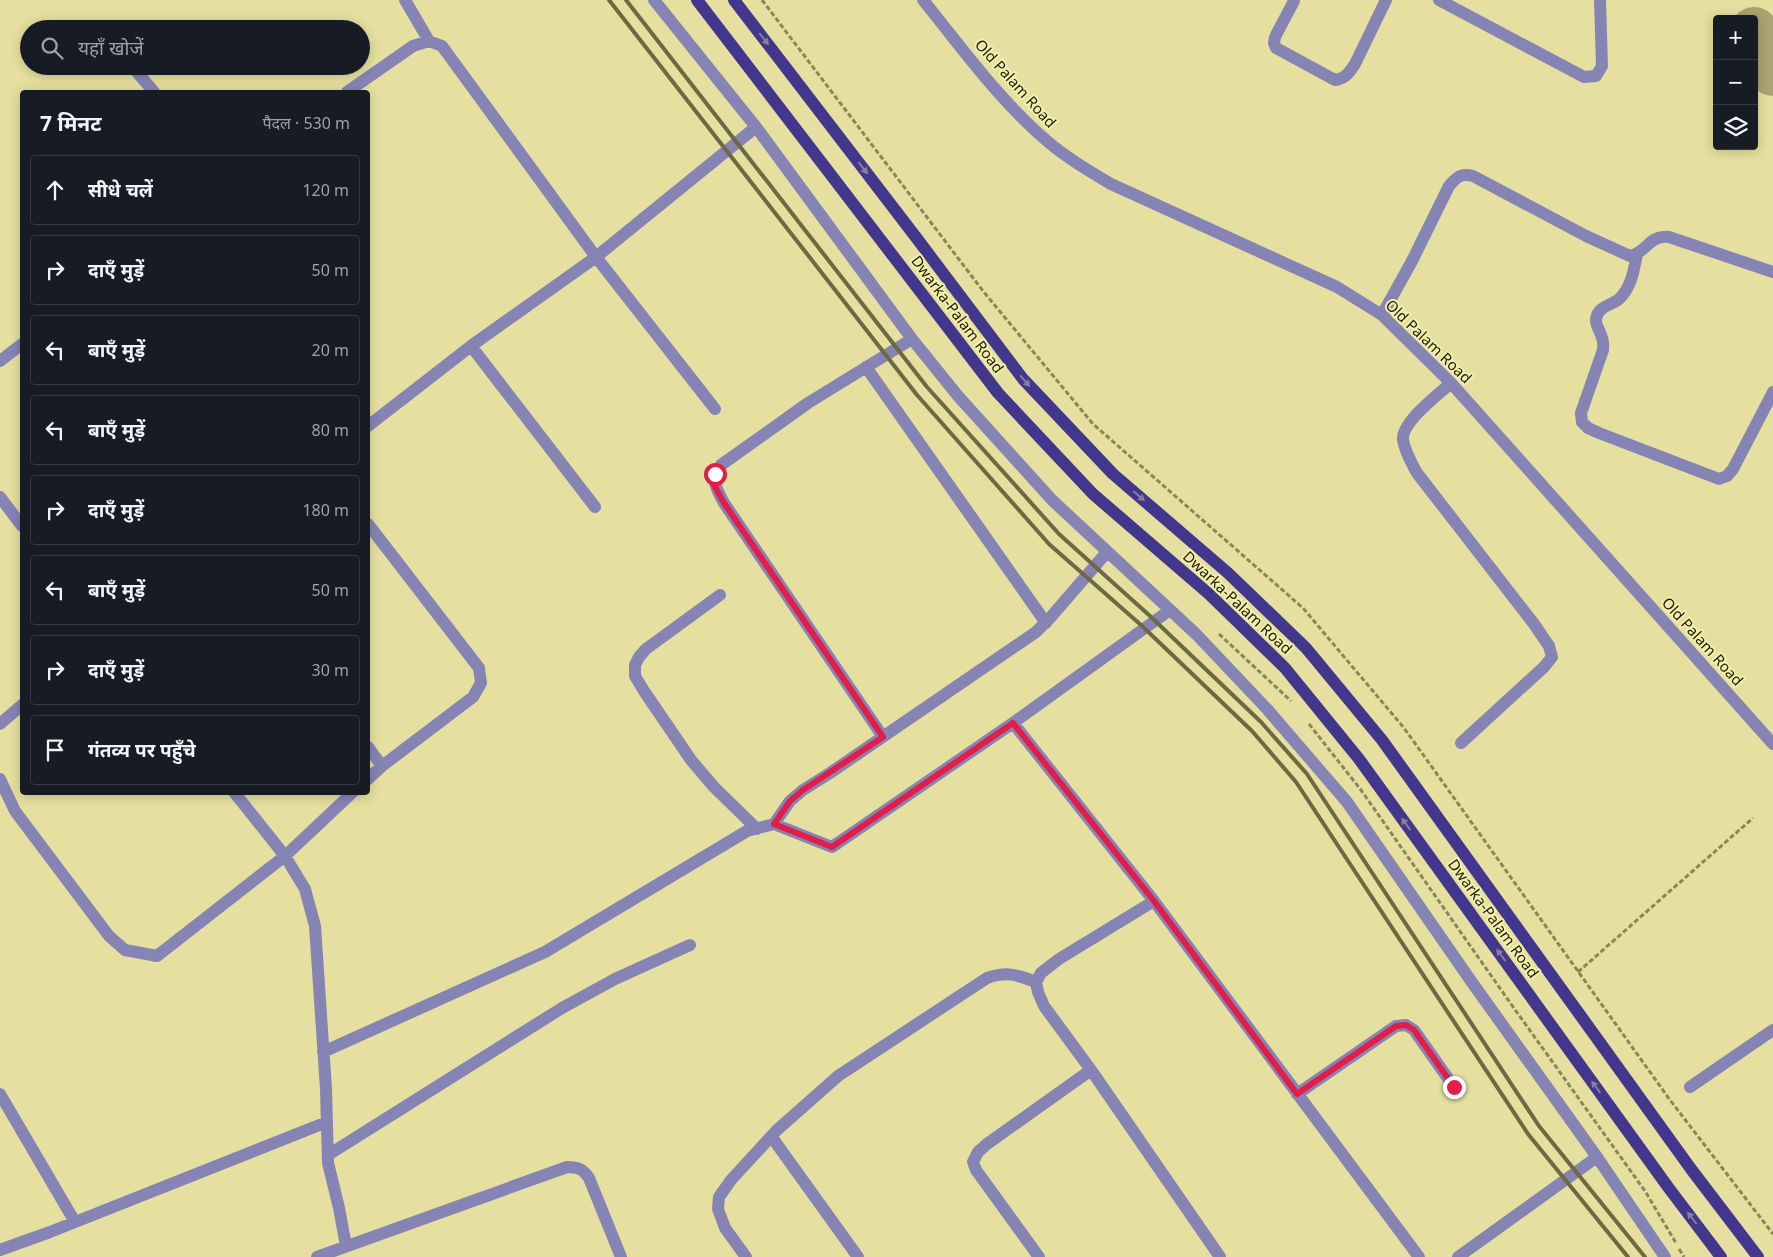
<!DOCTYPE html>
<html lang="hi">
<head>
<meta charset="utf-8">
<style>
	:root { --surface:#171b24; --page:#20242c; --text:#f1f3f6; --muted:#9ea1a6; --line:#363941 }
	body { margin:0; font-family:"Noto Sans","Noto Sans Devanagari",sans-serif; background:var(--page); color:var(--text) }
	.controls { position:absolute; right:15px; top:15px; display:grid; overflow:hidden; border-radius:5px; box-shadow:0 2px 12px #0003 }
	.controls button { width:45px; height:45px; display:grid; place-items:center; padding:0; border:0; border-bottom:1px solid var(--line); background:var(--surface); color:var(--text); font:25px sans-serif }
	.stop { position:absolute; width:15px; height:15px; margin:-11px; border:4px solid #e11d48; border-radius:50%; background:#fff }
	.stop.end { background:#e11d48; border-color:#fff; box-shadow:0 1px 5px #0008 }
	.list { margin:0; padding:0; list-style:none }
	h2 { display:flex; justify-content:space-between; align-items:center; height:65px; margin:0; padding:0 20px; font-size:21px }
	h2 small { font-size:16px; font-weight:400; color:var(--muted) }
	.list li { display:grid; grid-template-columns:32px 1fr auto; gap:15px; align-items:center; box-sizing:border-box; height:70px; margin:0 10px 10px; padding:0 10px; border:1px solid var(--line); border-radius:5px }
	.list b { display:block; font-size:19px; white-space:nowrap }
	.list em { font-size:16px; font-style:normal; color:var(--muted) }
	.icon { flex:none; width:28px; height:28px; fill:none; stroke:currentColor; stroke-width:2; stroke-linecap:round; stroke-linejoin:round }
	.map { position:relative; flex:none; width:1773px; height:1257px; overflow:hidden }
	.search { position:absolute; background:var(--surface); box-shadow:0 2px 12px #0003; left:20px; top:20px; width:350px; height:55px; display:flex; align-items:center; gap:12px; box-sizing:border-box; padding:0 18px; border-radius:28px; color:var(--muted); font-size:19px }
	.panel { position:absolute; background:var(--surface); box-shadow:0 2px 12px #0003; left:20px; top:90px; width:350px; height:705px; border-radius:5px }
	.map>svg:first-child { display:block }
	.lines { fill:none; stroke-linecap:round; stroke-linejoin:round }
	.taxiway { stroke:#a9a470; stroke-width:48 }
	.path { stroke:#8b8758; stroke-width:3; stroke-dasharray:5 2.5; stroke-linecap:butt }
	.minor { stroke:#8584b5; stroke-width:12 }
	.major { stroke:#42368d; stroke-width:12 }
	.rail { stroke:#6d6941; stroke-width:4 }
	.oneway { fill:#888099 }
	.route { stroke:#e11d48; stroke-width:6 }
	.labels { text-anchor:middle; dominant-baseline:central; stroke-width:4; stroke-linejoin:round; paint-order:stroke }
	.street-label { font-size:15px; fill:#1e1c03; stroke:#f2eeac }
</style>
</head>
<body>
<div class="map">
<svg width="1773" height="1257" viewBox="0 0 1773 1257">
	<rect width="100%" height="100%" fill="#e5e09f"/>
	<g class="lines">
		<!-- taxiway -->
		<path class="taxiway" d="M1754 31 1773 72"/>
		<!-- path -->
		<path class="path" d="M762 0 983 291 1093 424 1303 608 1404 728 1670 1100 1773 1234
			M1219 634 1291 701
			M1309 724 1361 790 1511 1004 1645 1191 1676 1243
			M1578 972 1753 818
			M1679 1249 1684 1257"/>
		<!-- minor -->
		<path class="minor" d="M405 0 429 41
			M654 0 756 127 912 339 958 396 1052 500 1196 634 1267 709 1347 802 1471 981 1597 1157 1665 1257
			M923 0C962 48 1000 101 1047 141 1067 158 1089 171 1111 184L1337 287 1382 315 1451 383 1773 744
			M1439 0 1584 77 1596 76 1602 66 1600 0
			M1294 1 1275 37 1274 43 1276 48 1335 80C1346 78 1349 73 1355 64L1386 0
			M132 66 154 92
			M347 92 413 46 429 41 442 46 596 257 756 127
			M1637 254C1634 270 1631 289 1618 300 1609 306 1597 307 1596 320 1596 327 1601 332 1602 338 1604 342 1603 346 1603 350L1581 413 1582 422 1588 428 1599 433 1719 479 1727 476 1733 469 1773 392
			M1382 315 1412 261 1449 186C1457 177 1460 173 1473 176L1586 236 1630 256C1648 252 1648 235 1669 237L1773 272
			M471 346 595 507
			M0 361 22 344
			M866 367 1046 623
			M1451 383C1439 394 1401 422 1403 440 1405 452 1411 462 1417 473L1534 624 1549 646 1552 657 1544 667 1461 743
			M368 426 471 346 596 257 715 409
			M0 497 22 526
			M368 524 479 668 481 683 473 697 382 766 368 779
			M720 595 646 649 639 657 635 665V676L644 691 691 760 714 787 757 829
			M1013 723 1154 901 1419 1257
			M0 724 22 705
			M883 737 724 503C715 486 711 482 721 465L808 403 912 339
			M368 747 382 766
			M0 779 15 811 109 936 125 950 157 956 285 856 353 792
			M234 792 285 856 305 889 315 926 326 1089 328 1163 339 1208 346 1246
			M774 824 790 801 803 790 830 773 1036 632 1050 618 1107 552
			M1154 901 1059 959 1041 973 1036 982 1038 992 1044 1006 1091 1070 1220 1257
			M323 1052 545 952 747 831 774 824 832 847 1013 723 1170 610
			M1690 1087 1773 1030
			M0 1094 75 1222
			M1297 1094 1396 1026 1406 1025 1414 1030 1454 1087
			M771 1136 858 1257
			M328 1155 562 1008 615 979 690 945
			M0 1250 50 1232 327 1122
			M317 1257 567 1167C578 1167 583 1169 589 1178L621 1257
			M746 1257 725 1228 718 1209 719 1197 731 1180 777 1130 838 1076 987 978C1008 971 1017 975 1036 982
			M1039 1257 976 1170 973 1162 978 1152 987 1144 1091 1070
			M1458 1257 1597 1157"/>
		<!-- major -->
		<path class="major" d="M697 0 998 393 1093 494 1209 594 1285 668 1359 759 1668 1187 1721 1257
			M734 0 915 236 1023 379 1113 474 1228 573 1306 648 1382 740 1691 1169 1758 1257"/>
		<!-- rail -->
		<path class="rail" d="M609 0 917 395 1049 544 1141 625 1252 731 1296 782 1528 1134 1628 1257
			M626 0 927 387 1059 534 1150 616 1261 722 1307 774 1539 1126 1645 1257"/>
	</g>
	<!-- one-way arrows -->
	<defs><path id="oneway-solid" d="M-6-.8H1V-3.2L6.5 0L1 3.2V.8H-6Z" transform="scale(1.25)"/></defs>
	<g class="oneway">
		<use href="#oneway-solid" transform="translate(764 39) rotate(52)"/>
		<use href="#oneway-solid" transform="translate(863 168) rotate(52)"/>
		<use href="#oneway-solid" transform="translate(1025 381) rotate(49)"/>
		<use href="#oneway-solid" transform="translate(1139 496) rotate(41)"/>
		<use href="#oneway-solid" transform="translate(1406 824) rotate(-126)"/>
		<use href="#oneway-solid" transform="translate(1501 955) rotate(-126)"/>
		<use href="#oneway-solid" transform="translate(1596 1087) rotate(-126)"/>
		<use href="#oneway-solid" transform="translate(1692 1218) rotate(-127)"/>
	</g>
	<g class="lines">
		<!-- route -->
		<path class="route" d="M715 474 714 485 724 503 883 737 803 790 790 801 774 824 832 847 1013 723 1154 901 1297 1094 1396 1026 1406 1025 1414 1030 1454 1087"/>
	</g>
	<g class="labels">
		<!-- street labels -->
		<g class="street-label">
			<text transform="translate(1016 83) rotate(48)">Old Palam Road</text>
			<text transform="translate(958 314) rotate(53)">Dwarka-Palam Road</text>
			<text transform="translate(1429 341) rotate(44)">Old Palam Road</text>
			<text transform="translate(1238 602) rotate(43)">Dwarka-Palam Road</text>
			<text transform="translate(1703 641) rotate(48)">Old Palam Road</text>
			<text transform="translate(1494 918) rotate(54)">Dwarka-Palam Road</text>
		</g>
	</g>
</svg>
<div class="controls">
<button>+</button>
<button>−</button>
<button><svg class="icon" aria-label="layers" viewBox="0 0 24 24"><path d="M12 4l9 5-9 5-9-5zM3 14l9 5 9-5"/></svg></button>
</div>
<div class="stop" style="left:715px;top:474px"></div>
<div class="stop end" style="left:1454px;top:1087px"></div>
<div class="search"><svg class="icon" aria-label="search" viewBox="0 0 24 24"><circle cx="10" cy="10" r="6"/><path d="M15 15l6 6"/></svg>यहाँ खोजें</div>
<section class="panel">
<h2>7 मिनट<small>पैदल · 530 m</small></h2>
<ul class="list">
<li><svg class="icon" aria-label="ahead" viewBox="0 0 24 24"><path d="M12 20V5M6 11l6-6 6 6"/></svg><div><b>सीधे चलें</b></div><em>120 m</em></li>
<li><svg class="icon" aria-label="right" viewBox="0 0 24 24"><path d="M7 20v-9h11M14 6l5 5-5 5"/></svg><div><b>दाएँ मुड़ें</b></div><em>50 m</em></li>
<li><svg class="icon" aria-label="left" viewBox="0 0 24 24"><path d="M17 20v-9H6M10 6l-5 5 5 5"/></svg><div><b>बाएँ मुड़ें</b></div><em>20 m</em></li>
<li><svg class="icon" aria-label="left" viewBox="0 0 24 24"><path d="M17 20v-9H6M10 6l-5 5 5 5"/></svg><div><b>बाएँ मुड़ें</b></div><em>80 m</em></li>
<li><svg class="icon" aria-label="right" viewBox="0 0 24 24"><path d="M7 20v-9h11M14 6l5 5-5 5"/></svg><div><b>दाएँ मुड़ें</b></div><em>180 m</em></li>
<li><svg class="icon" aria-label="left" viewBox="0 0 24 24"><path d="M17 20v-9H6M10 6l-5 5 5 5"/></svg><div><b>बाएँ मुड़ें</b></div><em>50 m</em></li>
<li><svg class="icon" aria-label="right" viewBox="0 0 24 24"><path d="M7 20v-9h11M14 6l5 5-5 5"/></svg><div><b>दाएँ मुड़ें</b></div><em>30 m</em></li>
<li><svg class="icon" aria-label="arrive" viewBox="0 0 24 24"><path d="M6 21V4h12l-3 4 3 4H6"/></svg><div><b>गंतव्य पर पहुँचे</b></div></li>
</ul>
</section>
</div>
</body>
</html>
